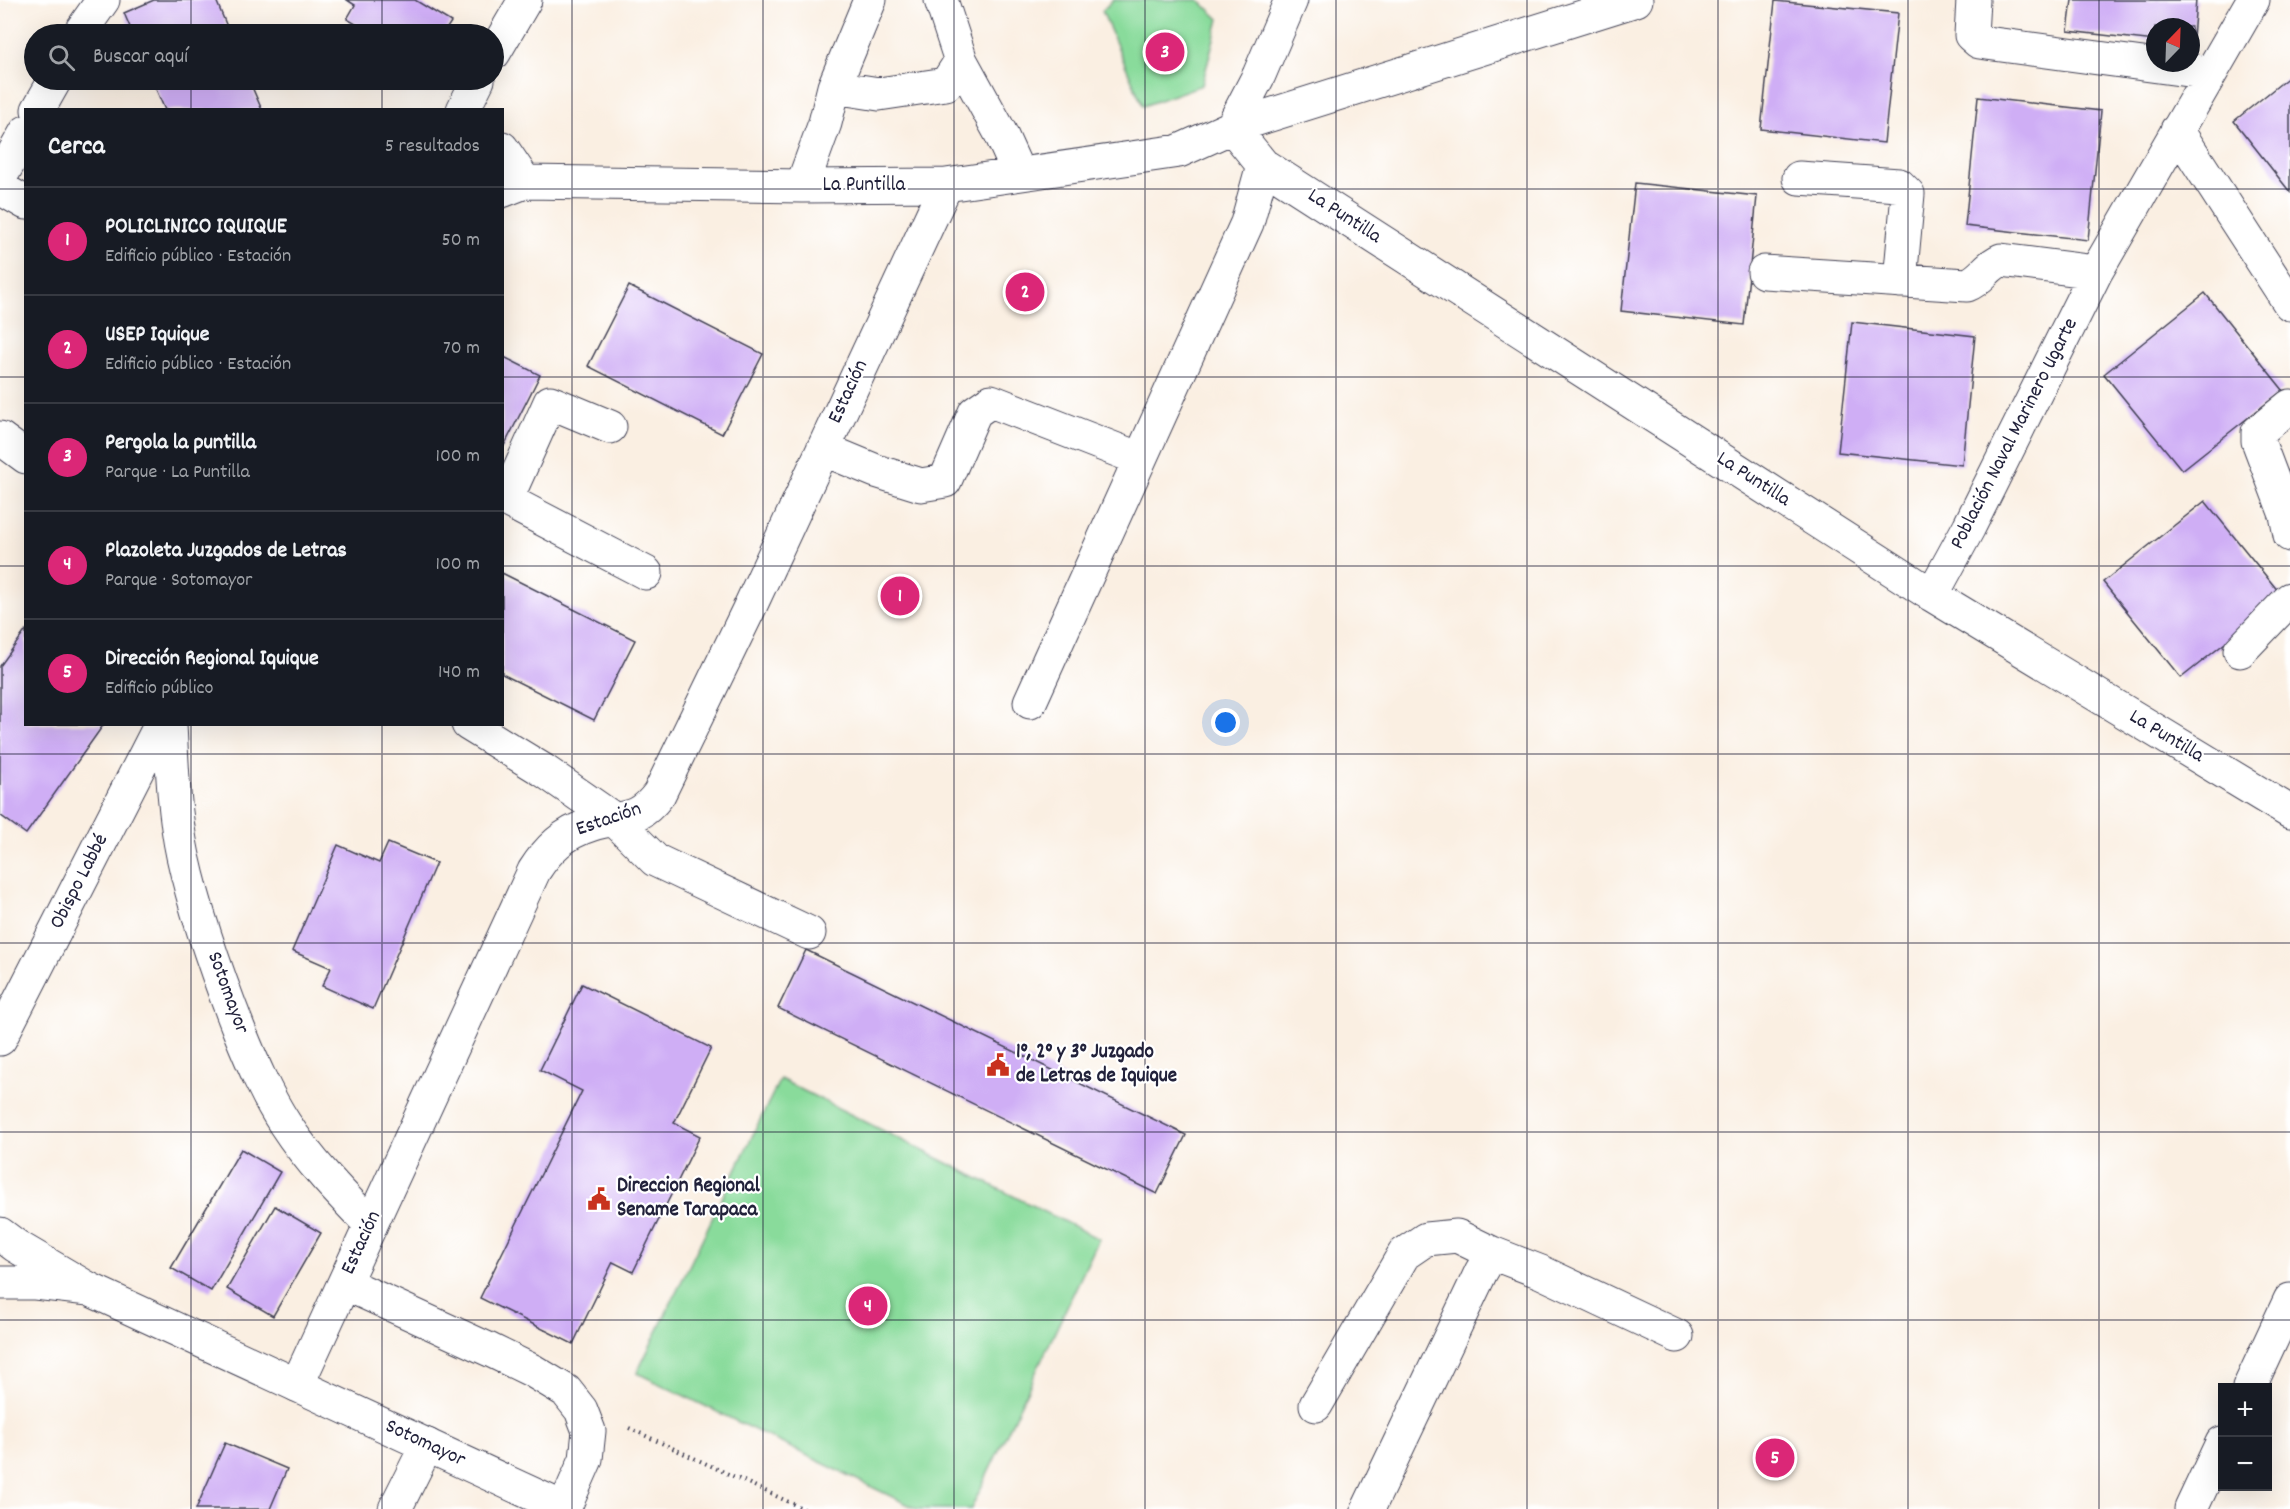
<!DOCTYPE html>
<html lang="es">
<head>
<meta charset="utf-8">
<style>
	:root { --surface:#171b24; --page:#242831; --text:#f1f3f6; --muted:#9ea1a6; --line:#363941; --accent:#db2777 }
	body { margin:0; font-family:Dekko,sans-serif; background:var(--page); color:var(--text) }
	.controls { position:absolute; right:18px; bottom:18px; display:grid; overflow:hidden; border-radius:0px; box-shadow:0 6px 24px #0002 }
	.controls button { width:54px; height:54px; display:grid; place-items:center; padding:0; border:0; border-bottom:2px solid var(--line); background:var(--surface); color:var(--text); font:30px sans-serif }
	.compass { position:absolute; left:2146px; top:18px; width:54px; height:54px; border-radius:50%; background:var(--surface); box-shadow:0 6px 24px #0002; rotate:23deg }
	.you { position:absolute; left:1226px; top:723px; width:21px; height:21px; margin:-15px; border:4px solid #fff; border-radius:50%; background:#1a73e8; box-shadow:0 0 0 9px #1a73e833 }
	.badge { display:grid; place-items:center; width:39px; height:39px; border-radius:50%; background:var(--accent); color:#fff; font-size:20px; font-weight:700 }
	.pin { position:absolute; translate:-50% -50%; border:3px solid #fff; box-shadow:0 2px 6px #0006 }
	.list { margin:0; padding:0; list-style:none }
	h2 { display:flex; justify-content:space-between; align-items:center; height:78px; margin:0; padding:0 24px; font-size:26px }
	h2 small { font-size:20px; font-weight:400; color:var(--muted) }
	.list li { display:grid; grid-template-columns:39px 1fr auto; gap:18px; align-items:center; box-sizing:border-box; height:108px; padding:0 24px; border-top:2px solid var(--line) }
	.list b { display:block; font-size:22px; white-space:nowrap }
	.list p { margin:0; font-size:20px; white-space:nowrap; color:var(--muted) }
	.list em { font-size:20px; font-style:normal; color:var(--muted) }
	.icon { flex:none; width:33px; height:33px; fill:none; stroke:currentColor; stroke-width:2; stroke-linecap:round; stroke-linejoin:round }
	.map { position:relative; flex:none; width:2290px; height:1509px; overflow:hidden }
	.search { position:absolute; background:var(--surface); box-shadow:0 6px 24px #0002; left:24px; top:24px; width:480px; height:66px; display:flex; align-items:center; gap:15px; box-sizing:border-box; padding:0 21px; border-radius:33px; color:var(--muted); font-size:22px }
	.panel { position:absolute; background:var(--surface); box-shadow:0 6px 24px #0002; left:24px; top:108px; width:480px; height:618px; border-radius:0px }
	.map>svg:first-child { display:block }
	.green { fill:#89db9b; stroke:#567e6b; stroke-width:1.5 }
	.building { fill:#cfaef5 }
	.lines { fill:none; stroke-linecap:round; stroke-linejoin:round }
	.minor-casing { stroke:#424154; stroke-width:35 }
	.major-casing { stroke:#424154; stroke-width:35 }
	.path { stroke:#424154; stroke-width:4; stroke-dasharray:1.5 4.5; stroke-linecap:butt }
	.minor { stroke:#fff; stroke-width:33 }
	.major { stroke:#fff; stroke-width:33 }
	.grid { fill:none; stroke:#22223b; stroke-width:1.5; stroke-opacity:0.55 }
	.labels { text-anchor:middle; dominant-baseline:central; stroke-width:4.5; stroke-linejoin:round; paint-order:stroke }
	.street-label { font-size:21px; fill:#22223b; stroke:#fff }
	.poi-label { font-size:21px; font-weight:bold; fill:#22223b; stroke:#fff; text-anchor:start }
</style>
</head>
<body>
<div class="map">
<svg width="2290" height="1509" viewBox="0 0 2290 1509">
	<rect width="100%" height="100%" fill="#fff"/>
	<filter id="ink" filterUnits="userSpaceOnUse"><feTurbulence type="fractalNoise" baseFrequency=".0167" numOctaves="2"/><feDisplacementMap in="SourceGraphic" scale="12" xChannelSelector="R" yChannelSelector="G"/><feConvolveMatrix kernelMatrix="1 2 1 2 8 2 1 2 1" color-interpolation-filters="sRGB"/></filter>
	<filter id="wash" filterUnits="userSpaceOnUse"><feTurbulence type="fractalNoise" baseFrequency=".008" numOctaves="4" result="noise"/><feDisplacementMap in="SourceGraphic" scale="24" xChannelSelector="R" yChannelSelector="G"/><feGaussianBlur stdDeviation="1.35" result="paint"/><feColorMatrix in="noise" values="0 0 0 0 0 0 0 0 0 0 0 0 0 0 0 0 0 1.4 0 .05"/><feComposite in="paint" operator="in"/></filter>
	<g filter="url(#wash)">
		<rect width="100%" height="100%" fill="#faefe2"/>
		<!-- green -->
		<path class="green" d="M1113 0H1199L1219 19 1202 85 1143 106 1102 11Z
			M780 1079 1099 1239 971 1509H917L637 1373Z"/>
		<g id="blocks">
			<!-- building -->
			<path class="building" d="M154 0H216L230 34H133L124 13Z
				M347 0H415L451 22 443 34H373L347 19 355 5Z
				M2072 0H2196L2193 38 2191 27H2155V41L2068 31Z
				M1775 1 1898 13 1884 143 1761 129Z
				M2290 76V192L2234 121Z
				M152 80H249L262 110H165Z
				M1978 97 2101 111 2088 240 1965 226Z
				M1635 183 1757 196 1744 325 1621 311Z
				M629 286 763 354 722 434 588 366Z
				M2205 293 2283 390 2182 470 2104 374Z
				M1852 322 1975 336 1962 465 1838 452Z
				M502 356 540 375 502 450Z
				M2205 501 2283 597 2181 678 2103 582Z
				M502 573 635 640 594 720 502 674Z
				M26 630V724H104L26 834 0 815V666Z
				M388 843 436 863 373 1009 322 986 331 968 292 951 338 845 379 863Z
				M806 950 1186 1135 1157 1194 778 1008Z
				M582 984 711 1048 674 1123 700 1136 633 1272 613 1262 573 1344 480 1298 582 1091 540 1070Z
				M241 1149 280 1172 211 1291 171 1268Z
				M275 1206 321 1233 273 1316 227 1289Z
				M225 1443 287 1469 270 1509H196Z"/>
		</g>
	</g>
	<g filter="url(#ink)">
		<use href="#blocks" fill-opacity="0" stroke="#424154" stroke-width="1.5"/>
		<g class="lines">
			<!-- minor casing -->
			<g class="minor-casing">
				<path id="minor" d="M1636 0 1232 127 1263 165 1932 595 2290 812
					M1973 0 1971 35 1979 42 2210 73
					M79 34 103 0
					M494 53 525 0
					M961 61 1000 132 1019 174
					M834 87 879 94 946 84 961 61 941 0
					M38 110 55 80
					M463 110 478 80
					M2177 130 2290 304
					M502 148 525 182
					M0 178 26 132
					M1799 178 1899 185 1908 194 1900 281
					M802 186 825 123 834 87 870 0
					M0 188 26 203
					M502 191 525 182 802 186 946 185 1179 151 1232 127 1259 75 1291 0
					M1764 272 1967 285C1983 279 1986 266 2001 260L2096 272
					M2290 406 2258 432V441L2286 515 2290 535
					M610 427 550 402 506 500 646 573
					M0 438 26 457
					M823 449 876 471 921 485 945 481 975 412 991 401 1140 459
					M1932 595 1969 527 2096 272 2253 0
					M2240 651 2290 599
					M1030 702 1247 223 1263 165
					M170 724C172 766 174 815 183 856 196 915 217 974 239 1030 252 1062 266 1095 285 1124 309 1161 340 1193 371 1225
					M468 724 543 770 615 820 655 860 809 933
					M0 1039 161 724
					M0 1234 16 1246 89 1289
					M344 1283 490 1350 533 1371 566 1391 581 1410 589 1431 586 1459 564 1509
					M297 1385 534 871C548 849 564 833 590 825 621 814 635 826 659 794L748 611 946 185
					M2249 1388 2290 1300
					M1316 1405 1404 1254 1426 1239 1457 1236 1492 1253
					M395 1509 427 1445
					M1368 1509 1481 1272 1492 1253 1541 1272 1677 1336
					M2191 1509 2222 1443"/>
			</g>
			<!-- major casing -->
			<g class="major-casing">
				<path id="major" d="M0 1283H35L89 1289 565 1509"/>
			</g>
			<!-- path -->
			<path class="path" d="M629 1428 804 1509"/>
			<!-- minor -->
			<use href="#minor" class="minor"/>
			<!-- major -->
			<use href="#major" class="major"/>
		</g>
	</g>
	<!-- grid -->
	<path class="grid" d="M191 0V34M382 0V34M572 0V1509M763 0V1509M954 0V1509M1145 0V1509M1336 0V1509M1527 0V1509M1718 0V1509M1908 0V1509M2099 0V1509M191 80V110M382 80V110M0 189H26M502 189H2290M0 377H26M502 377H2290M0 566H26M502 566H2290M191 724V1509M382 724V1509M0 754H2290M0 943H2290M0 1132H2290M0 1320H2290"/>
	<!-- icons -->
	<defs>
		<g id="civic-bare" transform="scale(1.8)"><path d="M-.6-6.5H3V-4.5H.6V-3L4-1V1h2V6H-6V1h2V-1L-.6-3ZM-1.2 2.5V6h2.4V2.5Z" fill="#c8321e" stroke="#fff" stroke-width="2.5" paint-order="stroke"/></g>
	</defs>
	<g fill-rule="evenodd">
		<use href="#civic-bare" x="998" y="1065"/>
		<use href="#civic-bare" x="599" y="1199"/>
	</g>
	<g class="labels">
		<!-- street labels -->
		<g class="street-label">
			<text x="864" y="186">La Puntilla</text>
			<text transform="translate(1344 217) rotate(33)">La Puntilla</text>
			<text transform="translate(849 392) rotate(-65)">Estación</text>
			<text transform="translate(2015 434) rotate(-63)">Población Naval Marinero Ugarte</text>
			<text transform="translate(1753 480) rotate(33)">La Puntilla</text>
			<text transform="translate(2166 737) rotate(31)">La Puntilla</text>
			<text transform="translate(609 820) rotate(-19)">Estación</text>
			<text transform="translate(80 882) rotate(-63)">Obispo Labbé</text>
			<text transform="translate(227 993) rotate(70)">Sotomayor</text>
			<text transform="translate(362 1243) rotate(-65)">Estación</text>
			<text transform="translate(425 1444) rotate(25)">Sotomayor</text>
		</g>
		<!-- poi labels -->
		<g class="poi-label">
			<text x="1016" y="1053">1°, 2° y 3° Juzgado<tspan x="1016" dy="24">de Letras de Iquique</tspan></text>
			<text x="617" y="1187">Direccion Regional<tspan x="617" dy="24">Sename Tarapaca</tspan></text>
		</g>
	</g>
</svg>
<div class="controls">
<button>+</button>
<button>−</button>
</div>
<svg class="compass" viewBox="-18 -18 36 36"><path d="M0-13l5 13h-10z" fill="#e53935"/><path d="M0 13l5-13h-10z" fill="#9ea1a6"/></svg>
<div class="you"></div>
<div class="pin badge" style="left:900px;top:596px">1</div>
<div class="pin badge" style="left:1025px;top:292px">2</div>
<div class="pin badge" style="left:1165px;top:52px">3</div>
<div class="pin badge" style="left:868px;top:1306px">4</div>
<div class="pin badge" style="left:1775px;top:1458px">5</div>
<div class="search"><svg class="icon" aria-label="search" viewBox="0 0 24 24"><circle cx="10" cy="10" r="6"/><path d="M15 15l6 6"/></svg>Buscar aquí</div>
<section class="panel">
<h2>Cerca<small>5 resultados</small></h2>
<ul class="list">
<li><span class="badge">1</span><div><b>POLICLINICO IQUIQUE</b><p>Edificio público · Estación</p></div><em>50 m</em></li>
<li><span class="badge">2</span><div><b>USEP Iquique</b><p>Edificio público · Estación</p></div><em>70 m</em></li>
<li><span class="badge">3</span><div><b>Pergola la puntilla</b><p>Parque · La Puntilla</p></div><em>100 m</em></li>
<li><span class="badge">4</span><div><b>Plazoleta Juzgados de Letras</b><p>Parque · Sotomayor</p></div><em>100 m</em></li>
<li><span class="badge">5</span><div><b>Dirección Regional Iquique</b><p>Edificio público</p></div><em>140 m</em></li>
</ul>
</section>
</div>
</body>
</html>
